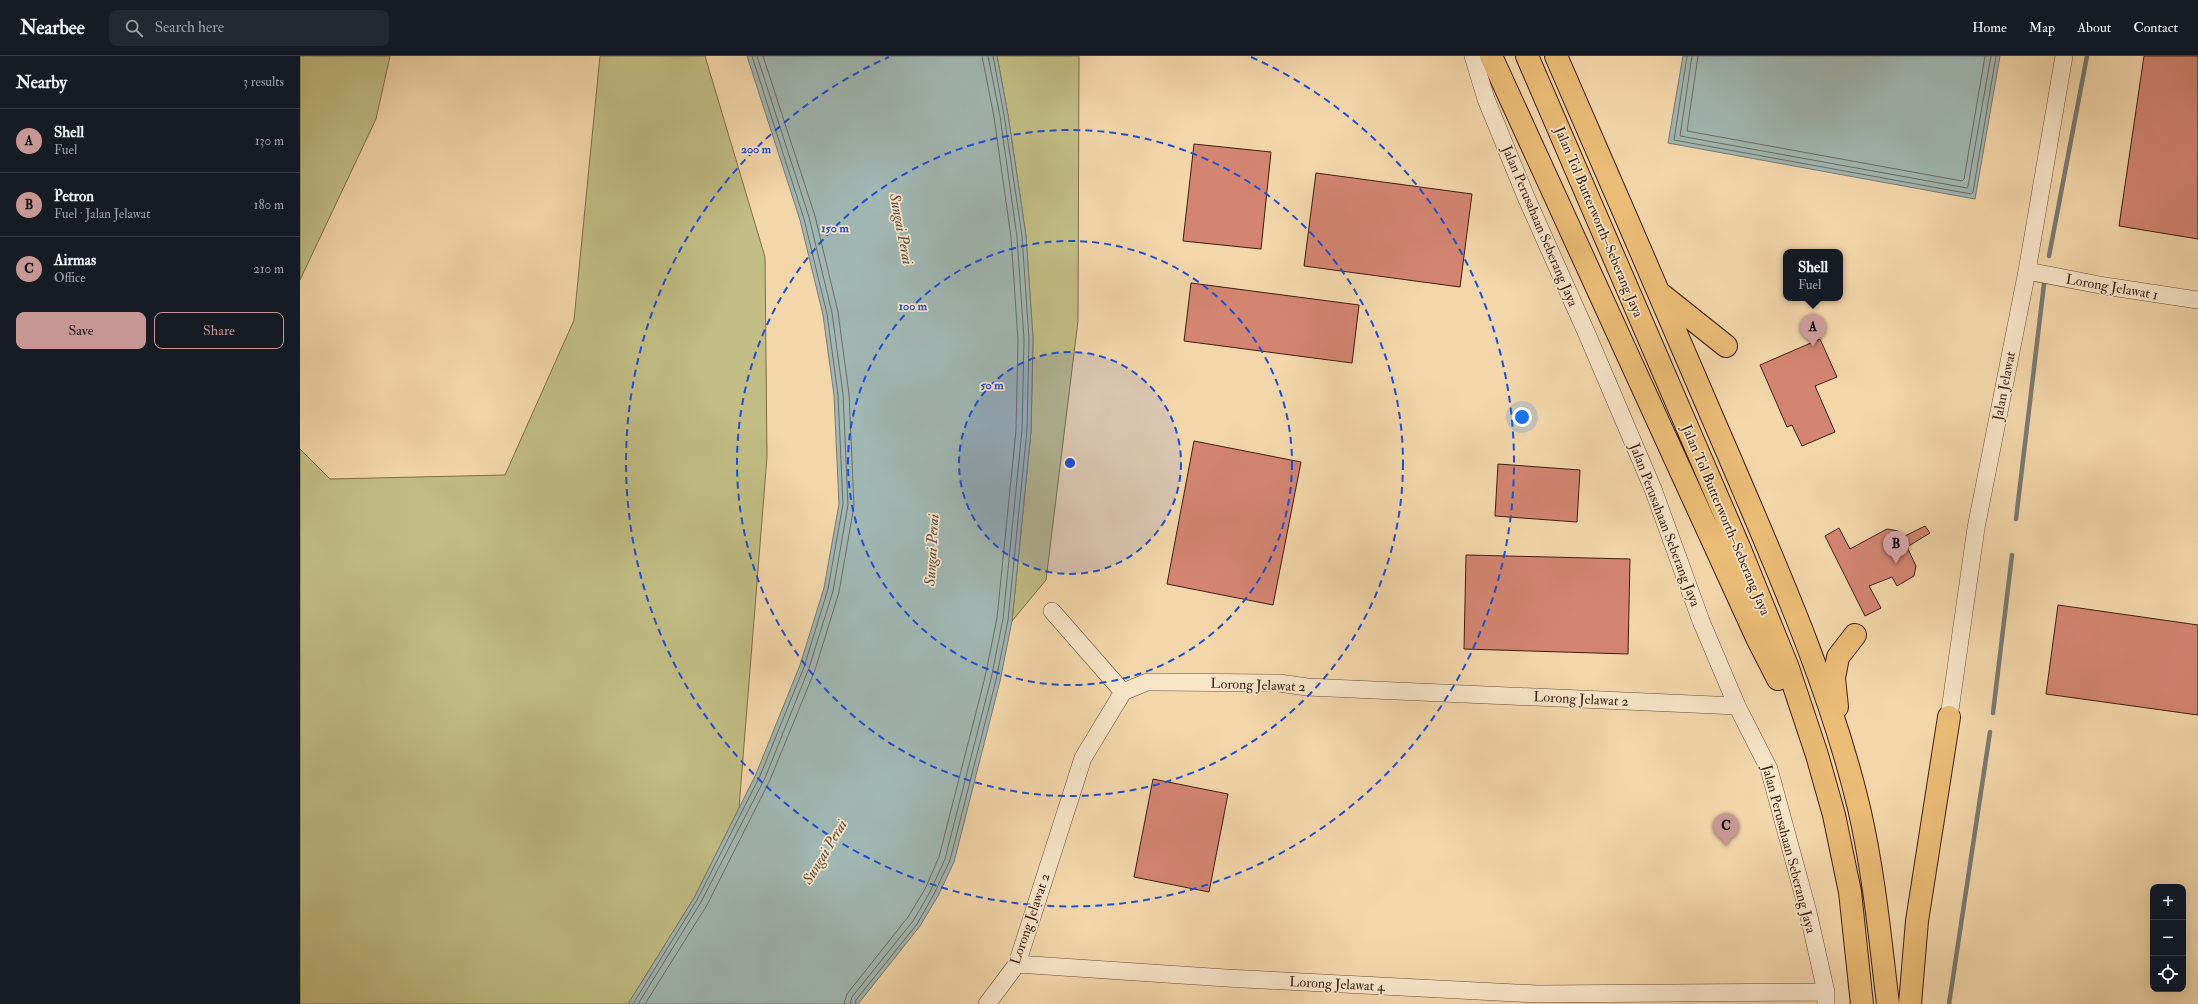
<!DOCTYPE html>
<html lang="en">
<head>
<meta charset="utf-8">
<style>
	:root { --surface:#171b24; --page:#242831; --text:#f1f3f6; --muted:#9ea1a6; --line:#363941; --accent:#c59692 }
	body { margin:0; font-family:"IM FELL Double Pica",serif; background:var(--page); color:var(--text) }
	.controls { position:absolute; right:12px; bottom:12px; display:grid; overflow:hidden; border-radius:8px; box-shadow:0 4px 16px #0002 }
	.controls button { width:36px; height:36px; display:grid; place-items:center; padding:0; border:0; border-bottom:1px solid var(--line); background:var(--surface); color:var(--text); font:20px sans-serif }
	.you { position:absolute; left:1222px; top:361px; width:14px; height:14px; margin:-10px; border:3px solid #fff; border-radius:50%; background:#1a73e8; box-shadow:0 0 0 6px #1a73e833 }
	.badge { display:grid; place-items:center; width:26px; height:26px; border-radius:50%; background:var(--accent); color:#111; font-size:13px; font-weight:700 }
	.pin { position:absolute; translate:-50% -33px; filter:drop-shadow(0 1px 2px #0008) }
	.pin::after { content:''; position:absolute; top:21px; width:14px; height:12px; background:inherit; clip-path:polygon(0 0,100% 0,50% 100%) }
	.popup { position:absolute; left:1483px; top:193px; width:60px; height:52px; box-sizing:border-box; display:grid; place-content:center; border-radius:8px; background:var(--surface); filter:drop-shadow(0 1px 3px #0005); font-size:13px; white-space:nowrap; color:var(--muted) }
	.popup b { font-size:15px; color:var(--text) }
	.popup::after { content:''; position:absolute; left:50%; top:100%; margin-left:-8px; border:8px solid transparent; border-top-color:var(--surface) }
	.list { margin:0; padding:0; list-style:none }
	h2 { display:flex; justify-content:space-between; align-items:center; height:52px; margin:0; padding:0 16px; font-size:17px }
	h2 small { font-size:13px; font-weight:400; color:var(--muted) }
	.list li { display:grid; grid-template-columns:26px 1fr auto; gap:12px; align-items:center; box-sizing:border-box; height:64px; padding:0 16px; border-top:1px solid var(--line) }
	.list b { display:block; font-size:15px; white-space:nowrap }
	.list p { margin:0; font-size:13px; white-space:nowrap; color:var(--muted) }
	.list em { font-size:13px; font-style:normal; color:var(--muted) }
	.actions { display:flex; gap:8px; padding:12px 16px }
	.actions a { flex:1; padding:9px 0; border:1px solid var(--accent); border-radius:8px; text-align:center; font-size:14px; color:var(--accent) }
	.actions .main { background:var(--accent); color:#111 }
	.icon { flex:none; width:22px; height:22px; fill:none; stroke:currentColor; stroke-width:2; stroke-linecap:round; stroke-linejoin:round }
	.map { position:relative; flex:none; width:1898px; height:948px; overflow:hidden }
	header { display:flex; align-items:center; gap:24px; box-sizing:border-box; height:56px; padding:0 20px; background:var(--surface); border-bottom:1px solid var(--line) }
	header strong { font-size:19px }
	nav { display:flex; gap:22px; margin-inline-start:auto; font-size:14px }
	.search { width:280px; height:36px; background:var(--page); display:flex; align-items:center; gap:10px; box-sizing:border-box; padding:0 14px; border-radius:8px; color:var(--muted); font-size:15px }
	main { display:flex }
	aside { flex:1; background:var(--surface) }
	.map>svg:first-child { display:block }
	.green { fill:#c1bd84; stroke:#806c4a }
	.water { fill:#a0b7b3; stroke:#797972 }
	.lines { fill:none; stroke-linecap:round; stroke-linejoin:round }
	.shore { stroke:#706a62; stroke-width:1 }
	.stream { stroke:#797972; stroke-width:4.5 }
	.building { fill:#d48572; stroke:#3f1c10 }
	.minor-casing { stroke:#6c4b37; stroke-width:18 }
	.highway-casing { stroke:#3f1c10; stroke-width:24 }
	.minor { stroke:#f7e5c8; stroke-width:17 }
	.highway { stroke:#eabc76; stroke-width:22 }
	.ring { fill:none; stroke:#1d4ed8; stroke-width:2; stroke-dasharray:7 5 }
	.labels { text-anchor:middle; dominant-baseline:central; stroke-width:3.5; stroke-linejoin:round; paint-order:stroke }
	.street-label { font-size:14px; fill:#3f1c10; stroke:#f7e5c8 }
	.water-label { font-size:15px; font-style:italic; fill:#5c4a41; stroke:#f7e5c8 }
	.centre { fill:#1d4ed8; stroke:#f7e5c8; stroke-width:2 }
	.ring-label { font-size:12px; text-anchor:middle; font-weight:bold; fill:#1d4ed8; stroke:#f7e5c8; stroke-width:3.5; stroke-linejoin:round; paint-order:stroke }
</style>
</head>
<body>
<header>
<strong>Nearbee</strong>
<div class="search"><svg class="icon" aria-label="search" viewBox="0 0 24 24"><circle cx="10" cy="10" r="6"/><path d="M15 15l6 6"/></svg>Search here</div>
<nav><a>Home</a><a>Map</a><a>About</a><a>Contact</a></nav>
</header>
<main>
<aside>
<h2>Nearby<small>3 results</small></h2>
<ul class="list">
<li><span class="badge">A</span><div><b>Shell</b><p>Fuel</p></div><em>130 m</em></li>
<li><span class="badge">B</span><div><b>Petron</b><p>Fuel · Jalan Jelawat</p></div><em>180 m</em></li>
<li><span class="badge">C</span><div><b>Airmas</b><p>Office</p></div><em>210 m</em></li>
</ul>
<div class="actions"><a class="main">Save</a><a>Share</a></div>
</aside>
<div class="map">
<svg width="1898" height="948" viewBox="0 0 1898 948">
	<rect width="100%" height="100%" fill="#f3d7ab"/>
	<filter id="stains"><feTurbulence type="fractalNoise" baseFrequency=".005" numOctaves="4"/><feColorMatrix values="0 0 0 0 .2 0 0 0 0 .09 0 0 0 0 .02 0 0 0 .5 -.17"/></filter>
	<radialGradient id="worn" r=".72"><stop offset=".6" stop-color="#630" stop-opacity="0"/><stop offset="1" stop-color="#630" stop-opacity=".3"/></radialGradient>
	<!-- green -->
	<path class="green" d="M0 0H90L76 63 0 224Z
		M300 0H405L465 201 467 401 439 752 394 842 328 948H0V393L30 423 205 419 274 264Z
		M697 0H779L778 265 746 524 712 565 731 375 733 283 726 180 708 59Z"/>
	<!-- water -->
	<path class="water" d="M447 0H697L708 59 726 180 733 283 731 375 712 565 700 625 654 806 638 840 620 870 558 948H328L394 842 456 718 500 609 524 532 539 448 534 339 523 259 500 164Z
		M1383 0H1700L1675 143 1368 87Z"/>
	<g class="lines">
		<!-- shore -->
		<path class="shore" d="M1387 0 1374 84 1671 138 1673 136 1696 0
			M1392 0 1380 80 1667 132 1668 130 1691 0
			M1398 0 1387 75 1662 125 1664 123 1685 0
			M333 948 397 844 460 720 504 611 528 533 543 448 538 339 527 258 504 163 452 0
			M338 948 401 846 465 722 509 612 533 535 548 449 543 338 532 257 509 161 457 0
			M345 948 407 849 470 724 515 614 539 536 554 450 549 338 538 256 515 160 463 0
			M544 948 547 938 608 861 625 833 639 801 685 621 697 562 716 374 718 284 711 181 694 61 682 0
			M550 948 552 941 613 865 630 836 645 803 691 623 703 563 722 374 724 283 717 181 700 60 688 0
			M555 948 556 944 617 868 634 838 650 804 696 624 708 564 727 374 729 283 722 180 704 59 693 0"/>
		<!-- stream -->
		<path class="stream" d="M1749 200 1787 0
			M1716 463 1744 228
			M1693 657 1712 499
			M1649 948 1690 676"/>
	</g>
	<!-- building -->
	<path class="building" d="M1844 0H1898V183L1819 170Z
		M894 88 971 96 961 193 883 185Z
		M1016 117 1172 138 1160 231 1004 210Z
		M891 227 1059 249 1052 307 884 285Z
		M1520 283 1537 321 1515 330 1535 376 1502 390 1492 369 1487 371 1460 309Z
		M894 385 1001 406 973 549 867 528Z
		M1198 408 1280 414 1277 466 1195 460Z
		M1625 470 1630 477 1607 491 1616 510 1614 520 1597 530 1592 521 1569 530 1581 552 1565 560 1525 480 1539 472 1550 493 1587 473 1598 475 1601 482Z
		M1166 499 1330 503 1328 598 1164 593Z
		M1758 549 1898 569V659L1746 638Z
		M853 723 928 738 909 836 834 821Z"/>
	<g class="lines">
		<!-- minor casing -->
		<g class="minor-casing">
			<path id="minor" d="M1173 0 1186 43 1226 141 1287 278 1353 433 1401 565 1437 650 1469 713 1508 856 1526 936V948
				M1727 215 1805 230 1898 244
				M752 555 823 636
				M1649 661 1676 472 1727 215 1764 0
				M717 908 926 922 1237 938 1526 936
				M687 948 717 908 783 702 823 636 847 626H857L979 627 1007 631 1437 650"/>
		</g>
		<!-- highway casing -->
		<g class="highway-casing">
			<path id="highway" d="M1191 0 1458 584 1478 623
				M1227 0 1439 491 1488 612 1517 699 1534 759 1550 836 1562 948
				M1256 0C1314 133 1372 267 1429 400 1478 515 1530 631 1559 752 1574 817 1580 882 1588 948
				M1362 239 1426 290
				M1537 651 1534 622 1538 601 1555 579
				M1610 948 1617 865 1649 661"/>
		</g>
		<!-- minor -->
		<use href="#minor" class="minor"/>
		<!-- highway -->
		<use href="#highway" class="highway"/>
	</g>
	<!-- distance rings -->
	<circle cx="770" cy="407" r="111" fill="#1d4ed8" fill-opacity=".12"/>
	<g class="ring">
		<circle cx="770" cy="407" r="111"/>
		<circle cx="770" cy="407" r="222"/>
		<circle cx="770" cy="407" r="333"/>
		<path d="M951 1A444 444 0 1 1 589 1"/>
	</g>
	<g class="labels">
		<!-- street labels -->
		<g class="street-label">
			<text transform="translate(1299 166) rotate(67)">Jalan Tol Butterworth–Seberang Jaya</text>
			<text transform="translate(1240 170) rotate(67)">Jalan Perusahaan Seberang Jaya</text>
			<text transform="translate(1812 231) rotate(10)">Lorong Jelawat 1</text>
			<text transform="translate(1704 330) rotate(-79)">Jalan Jelawat</text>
			<text transform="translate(1426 464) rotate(67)">Jalan Tol Butterworth–Seberang Jaya</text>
			<text transform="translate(1365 469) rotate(69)">Jalan Perusahaan Seberang Jaya</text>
			<text transform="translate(958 629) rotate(2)">Lorong Jelawat 2</text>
			<text transform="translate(1281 643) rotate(3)">Lorong Jelawat 2</text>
			<text transform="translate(1489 793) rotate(75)">Jalan Perusahaan Seberang Jaya</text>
			<text transform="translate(730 863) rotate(-71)">Lorong Jelawat 2</text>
			<text transform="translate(1037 928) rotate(3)">Lorong Jelawat 4</text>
		</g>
		<!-- water labels -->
		<g class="water-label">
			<text transform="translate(601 173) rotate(79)">Sungai Perai</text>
			<text transform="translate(632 494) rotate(-87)">Sungai Perai</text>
			<text transform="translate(525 796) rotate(-59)">Sungai Perai</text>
		</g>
	</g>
	<circle cx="770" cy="407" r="6" class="centre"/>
	<g class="ring-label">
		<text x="456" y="97">200 m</text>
		<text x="535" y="176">150 m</text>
		<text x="613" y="254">100 m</text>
		<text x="692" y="333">50 m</text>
	</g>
	<rect width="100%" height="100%" filter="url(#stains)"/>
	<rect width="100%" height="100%" fill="url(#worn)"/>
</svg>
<div class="controls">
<button>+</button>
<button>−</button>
<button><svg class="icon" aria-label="locate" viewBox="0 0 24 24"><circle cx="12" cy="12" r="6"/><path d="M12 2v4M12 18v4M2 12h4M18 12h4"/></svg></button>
</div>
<div class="you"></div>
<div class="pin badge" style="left:1513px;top:291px">A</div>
<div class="popup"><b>Shell</b>Fuel</div>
<div class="pin badge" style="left:1596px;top:508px">B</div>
<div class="pin badge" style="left:1426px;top:790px">C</div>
</div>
</main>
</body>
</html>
